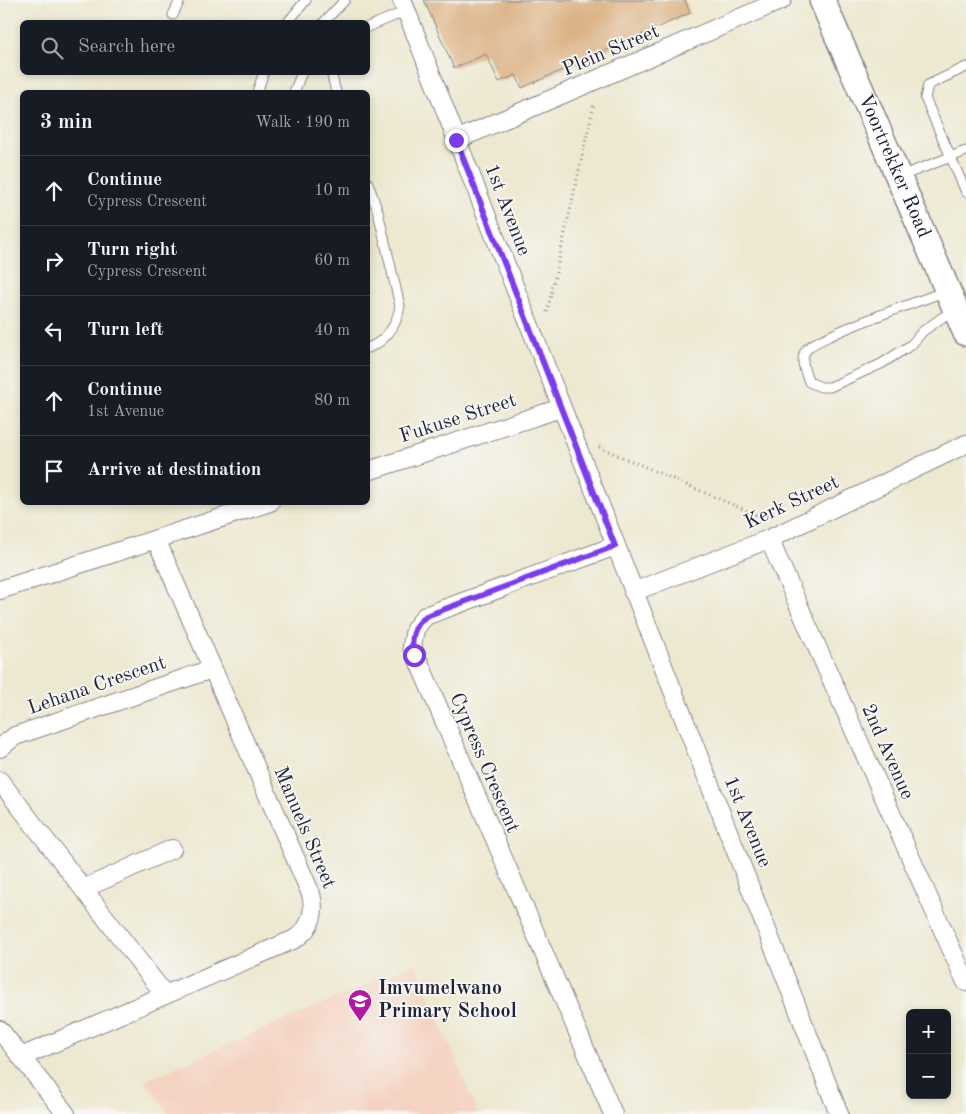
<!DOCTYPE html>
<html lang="en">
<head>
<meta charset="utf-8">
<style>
	:root { --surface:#171b24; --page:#242831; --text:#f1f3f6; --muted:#9ea1a6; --line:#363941 }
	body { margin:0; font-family:"Old Standard TT",serif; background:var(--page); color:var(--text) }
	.controls { position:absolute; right:15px; bottom:15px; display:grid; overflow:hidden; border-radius:8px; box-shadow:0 2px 8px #0003 }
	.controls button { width:45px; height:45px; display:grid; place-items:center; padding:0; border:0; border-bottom:1px solid var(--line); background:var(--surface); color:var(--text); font:25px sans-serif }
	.stop { position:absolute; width:15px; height:15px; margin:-11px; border:4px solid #7c3aed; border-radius:50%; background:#fff }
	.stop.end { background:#7c3aed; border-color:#fff; box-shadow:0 1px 5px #0008 }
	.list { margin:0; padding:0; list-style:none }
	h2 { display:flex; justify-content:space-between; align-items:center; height:65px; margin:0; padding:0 20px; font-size:21px }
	h2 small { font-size:16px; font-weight:400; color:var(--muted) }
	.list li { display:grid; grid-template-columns:32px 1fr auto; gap:15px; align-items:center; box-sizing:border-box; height:70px; padding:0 20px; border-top:1px solid var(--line) }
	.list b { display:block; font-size:19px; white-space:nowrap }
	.list p { margin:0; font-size:16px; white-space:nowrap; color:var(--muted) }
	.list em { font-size:16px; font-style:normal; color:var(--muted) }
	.icon { flex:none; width:28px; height:28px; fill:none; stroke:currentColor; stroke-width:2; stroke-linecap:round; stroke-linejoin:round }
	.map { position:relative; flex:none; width:966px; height:1114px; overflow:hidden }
	.search { position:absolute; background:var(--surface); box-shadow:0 2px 8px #0003; left:20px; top:20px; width:350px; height:55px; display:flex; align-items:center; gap:12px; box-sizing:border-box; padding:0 18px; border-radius:8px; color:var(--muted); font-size:19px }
	.panel { position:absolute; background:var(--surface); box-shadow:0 2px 8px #0003; left:20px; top:90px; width:350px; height:415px; border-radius:8px }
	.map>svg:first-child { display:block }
	.built { fill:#f5d3c2 }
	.building { fill:#dbb183 }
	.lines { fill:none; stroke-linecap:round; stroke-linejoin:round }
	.lane-casing { stroke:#888586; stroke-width:11 }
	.street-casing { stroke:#888586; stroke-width:20 }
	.secondary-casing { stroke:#888586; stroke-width:28 }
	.path { stroke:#888586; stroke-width:3; stroke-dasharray:1 4; stroke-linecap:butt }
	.lane { stroke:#fff; stroke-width:9 }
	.street { stroke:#fff; stroke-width:18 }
	.secondary { stroke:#fff; stroke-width:25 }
	.route { stroke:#7c3aed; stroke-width:6 }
	.labels { text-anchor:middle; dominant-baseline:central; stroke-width:4; stroke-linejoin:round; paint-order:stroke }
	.street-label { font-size:20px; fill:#22223b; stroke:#f6f6f2 }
	.poi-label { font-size:20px; font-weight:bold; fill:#22223b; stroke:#f6f6f2; text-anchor:start }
</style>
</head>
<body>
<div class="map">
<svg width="966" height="1114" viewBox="0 0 966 1114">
	<rect width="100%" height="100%" fill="#f6f6f2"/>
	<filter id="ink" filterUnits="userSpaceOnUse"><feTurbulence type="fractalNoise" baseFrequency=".02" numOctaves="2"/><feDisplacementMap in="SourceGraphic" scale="10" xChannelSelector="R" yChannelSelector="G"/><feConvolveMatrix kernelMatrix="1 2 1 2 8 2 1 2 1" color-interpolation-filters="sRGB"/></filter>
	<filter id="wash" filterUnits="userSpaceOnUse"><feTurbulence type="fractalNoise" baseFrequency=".0096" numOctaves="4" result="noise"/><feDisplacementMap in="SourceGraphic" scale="20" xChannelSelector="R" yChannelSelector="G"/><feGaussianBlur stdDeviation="1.12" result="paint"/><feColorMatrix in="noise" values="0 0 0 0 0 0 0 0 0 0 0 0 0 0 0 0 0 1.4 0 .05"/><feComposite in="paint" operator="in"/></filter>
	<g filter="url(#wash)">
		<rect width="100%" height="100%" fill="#ede8d0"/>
		<!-- built -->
		<path class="built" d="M416 963 478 1114H169L144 1081Z"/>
		<g id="blocks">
			<!-- building -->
			<path class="building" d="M424 0H685L690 13 522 88 516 75 499 82 486 54 454 68Z"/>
		</g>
	</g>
	<g filter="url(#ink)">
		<use href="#blocks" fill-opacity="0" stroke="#888586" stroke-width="1"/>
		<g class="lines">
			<!-- lane casing -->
			<g class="lane-casing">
				<path id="lane" d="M173 15 180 0
					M288 22 306 0
					M324 22 345 0
					M368 27 406 11
					M966 67 928 85 925 98 966 192
					M331 72 336 92
					M257 92 264 72
					M294 92 302 72
					M901 176 966 151
					M368 183 378 212 400 306C397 325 386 341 368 348
					M946 291C909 305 871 317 834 334 826 338 814 342 807 349 799 358 805 372 809 382L821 387H830L881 364 911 345 923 331 953 310"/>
			</g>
			<!-- street casing -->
			<g class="street-casing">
				<path id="street" d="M402 0 839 1114
					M456 140 782 0
					M368 471 561 408
					M769 539 966 982
					M0 590 270 502
					M633 592 769 539 966 444
					M0 748 15 736 212 669
					M0 781 165 995
					M83 889 172 849
					M0 1030 66 1114
					M21 1057 295 939C311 928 316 913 311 894L156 539
					M613 1114 412 646 415 629 425 616 615 546"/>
			</g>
			<!-- secondary casing -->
			<g class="secondary-casing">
				<g id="secondary">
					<path id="s1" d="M822 0 966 333"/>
				</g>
			</g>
			<!-- path -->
			<path class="path" d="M547 312 594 104
				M599 447 761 517 762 520"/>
			<!-- lane -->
			<use href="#lane" class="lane"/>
			<!-- street -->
			<use href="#street" class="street"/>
			<!-- secondary -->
			<use href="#secondary" class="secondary"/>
		</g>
	</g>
	<g class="lines" filter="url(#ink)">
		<!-- route -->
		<path class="route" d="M414 655C410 639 413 627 426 616L615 546 456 140"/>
	</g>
	<!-- icons -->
	<defs>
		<g id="school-pin" transform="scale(1.25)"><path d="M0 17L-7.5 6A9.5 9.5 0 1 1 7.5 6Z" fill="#b5179e" stroke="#f6f6f2"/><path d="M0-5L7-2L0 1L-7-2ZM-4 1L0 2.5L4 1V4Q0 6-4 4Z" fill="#fff"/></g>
	</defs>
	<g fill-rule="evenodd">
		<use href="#school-pin" x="360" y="1001"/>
	</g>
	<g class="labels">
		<!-- street labels -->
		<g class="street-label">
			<text transform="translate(611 51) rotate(-23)">Plein Street</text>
			<text stroke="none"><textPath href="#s1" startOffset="181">Voortrekker Road</textPath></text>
			<text transform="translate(507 210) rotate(69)">1st Avenue</text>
			<text transform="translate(458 419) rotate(-18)">Fukuse Street</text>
			<text transform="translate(792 503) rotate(-25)">Kerk Street</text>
			<text transform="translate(97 686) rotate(-19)">Lehana Crescent</text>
			<text transform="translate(887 752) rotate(66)">2nd Avenue</text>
			<text transform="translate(484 763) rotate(67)">Cypress Crescent</text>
			<text transform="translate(747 822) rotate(68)">1st Avenue</text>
			<text transform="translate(304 828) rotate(67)">Manuels Street</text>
		</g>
		<!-- poi labels -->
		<g class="poi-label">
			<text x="378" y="989">Imvumelwano<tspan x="378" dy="23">Primary School</tspan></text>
		</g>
	</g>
</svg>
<div class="controls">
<button>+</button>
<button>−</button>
</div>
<div class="stop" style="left:414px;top:655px"></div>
<div class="stop end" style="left:456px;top:140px"></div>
<div class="search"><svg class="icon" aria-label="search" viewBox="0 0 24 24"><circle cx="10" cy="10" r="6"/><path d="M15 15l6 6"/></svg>Search here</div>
<section class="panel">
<h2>3 min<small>Walk · 190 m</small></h2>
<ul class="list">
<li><svg class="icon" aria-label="ahead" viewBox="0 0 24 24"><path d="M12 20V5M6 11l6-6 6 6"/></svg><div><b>Continue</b><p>Cypress Crescent</p></div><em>10 m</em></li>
<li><svg class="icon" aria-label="right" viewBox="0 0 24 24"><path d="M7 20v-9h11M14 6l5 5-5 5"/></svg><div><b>Turn right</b><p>Cypress Crescent</p></div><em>60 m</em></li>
<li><svg class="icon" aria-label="left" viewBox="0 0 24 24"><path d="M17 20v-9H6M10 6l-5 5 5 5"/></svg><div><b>Turn left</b></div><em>40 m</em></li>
<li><svg class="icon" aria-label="ahead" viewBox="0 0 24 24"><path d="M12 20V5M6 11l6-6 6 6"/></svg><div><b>Continue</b><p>1st Avenue</p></div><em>80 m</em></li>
<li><svg class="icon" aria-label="arrive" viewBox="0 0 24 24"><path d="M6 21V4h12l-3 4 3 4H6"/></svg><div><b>Arrive at destination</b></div></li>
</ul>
</section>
</div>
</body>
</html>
